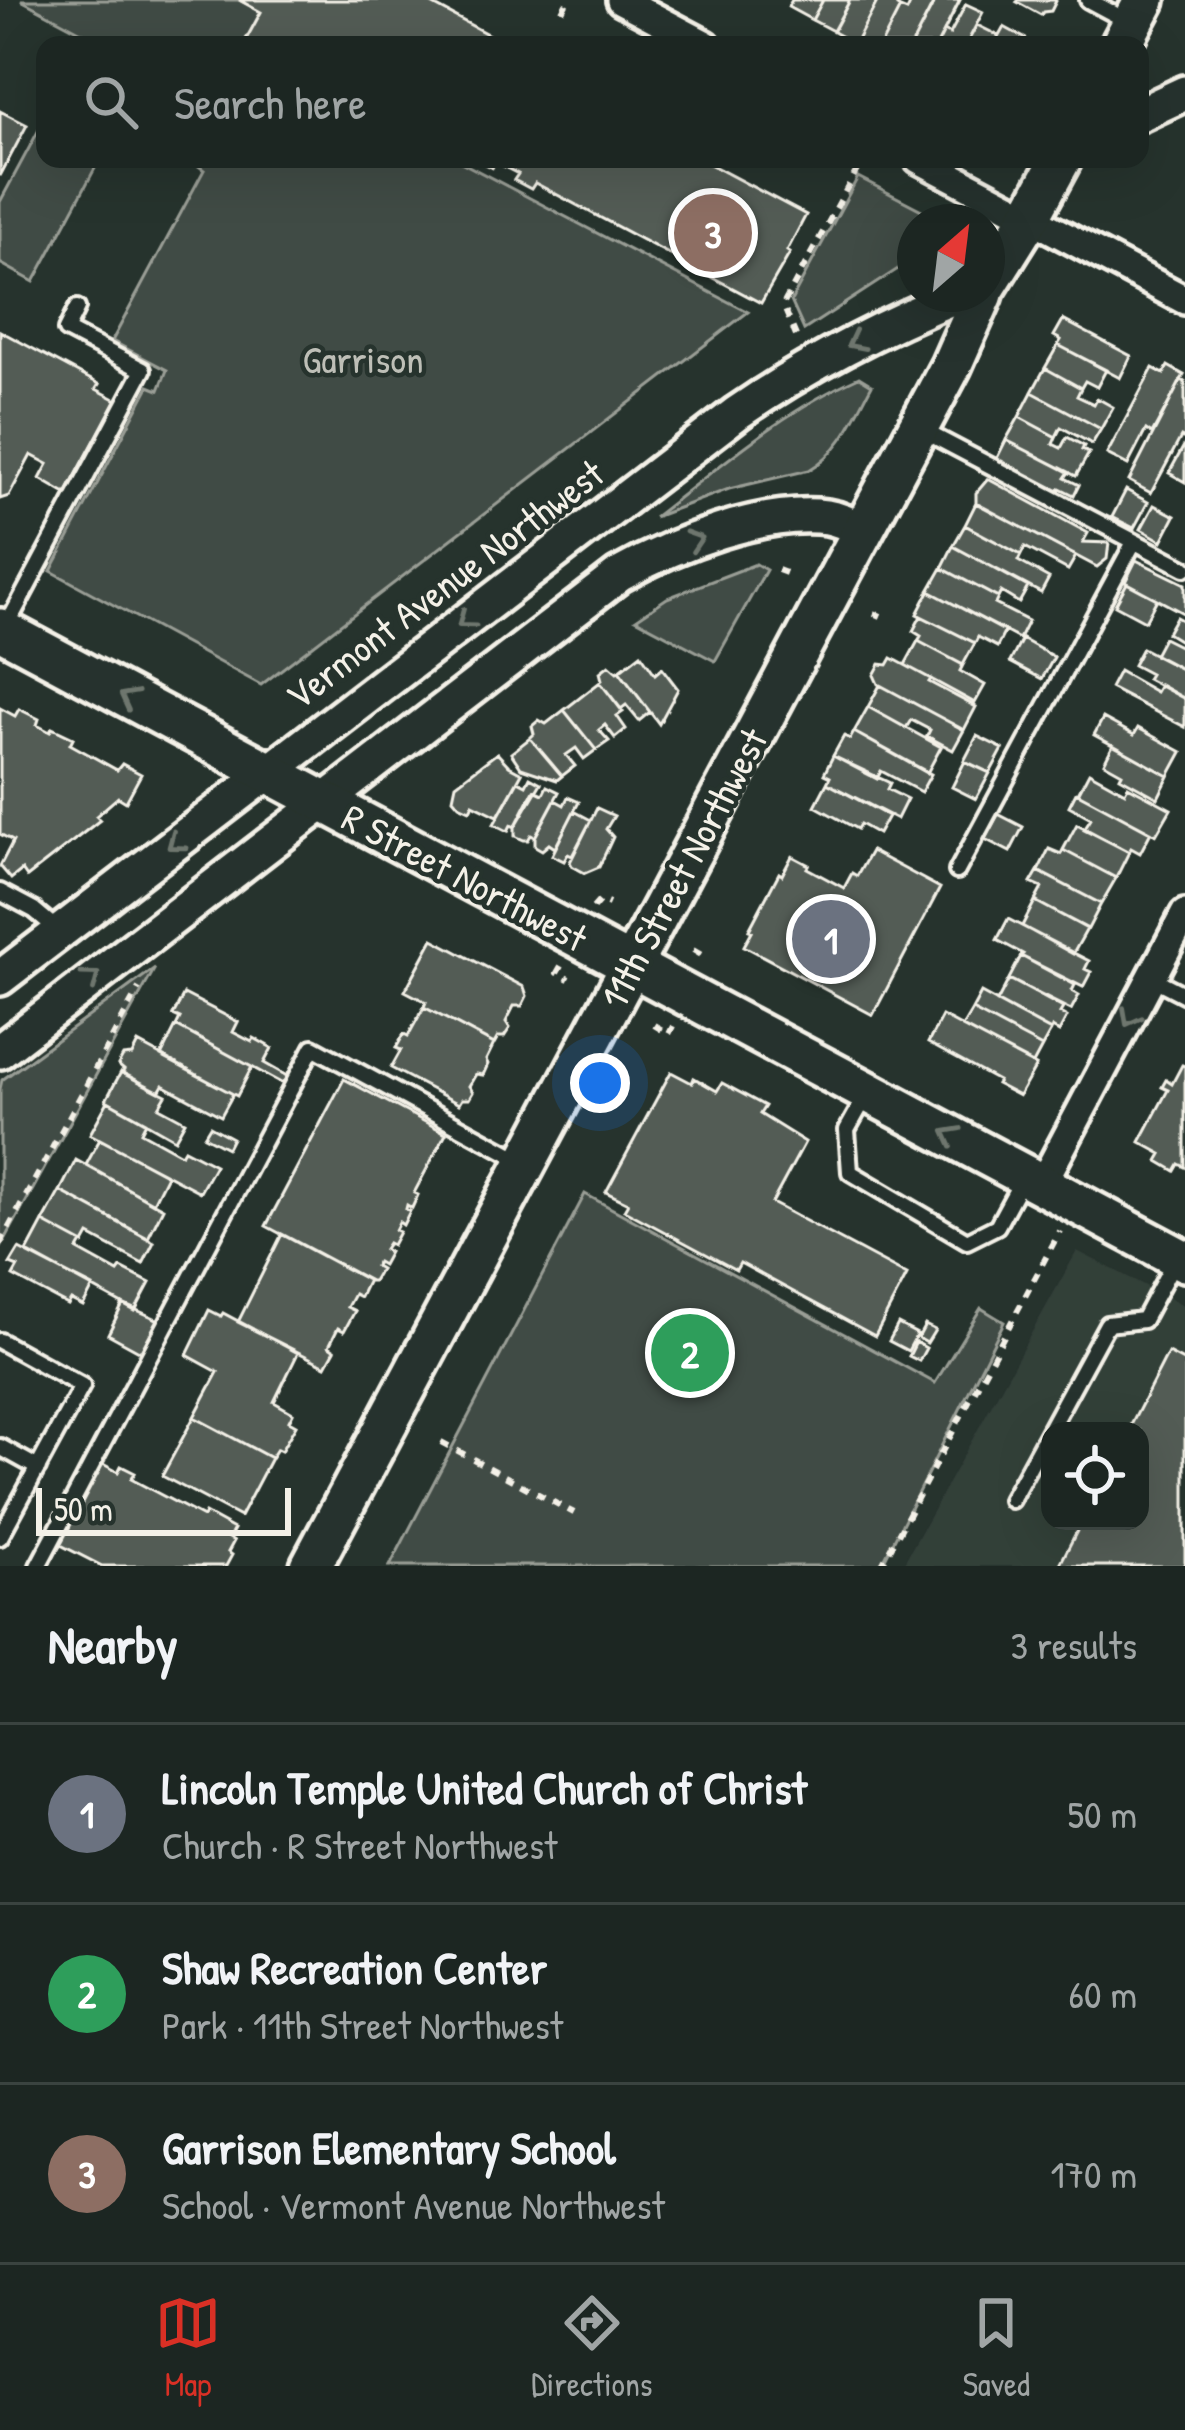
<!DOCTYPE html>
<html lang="en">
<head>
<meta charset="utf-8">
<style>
	:root { --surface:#1c2622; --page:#29322f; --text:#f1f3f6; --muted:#a0a5a5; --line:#3a4340; --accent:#d93025 }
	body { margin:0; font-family:"Patrick Hand",sans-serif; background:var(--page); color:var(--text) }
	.controls { position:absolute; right:36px; bottom:36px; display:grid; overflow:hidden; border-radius:24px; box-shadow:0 12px 48px #0002 }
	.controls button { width:108px; height:108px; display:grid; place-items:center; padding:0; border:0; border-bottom:3px solid var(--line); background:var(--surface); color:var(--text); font:60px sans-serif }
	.compass { position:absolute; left:897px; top:204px; width:108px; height:108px; border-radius:50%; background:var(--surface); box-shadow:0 12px 48px #0002; rotate:28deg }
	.scale { position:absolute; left:36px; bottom:30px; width:255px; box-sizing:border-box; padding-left:12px; border:6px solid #f4f1e8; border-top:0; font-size:33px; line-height:42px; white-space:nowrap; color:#f4f1e8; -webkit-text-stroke:9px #26332d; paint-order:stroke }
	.you { position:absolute; left:600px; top:1083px; width:42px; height:42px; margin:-30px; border:9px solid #fff; border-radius:50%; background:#1a73e8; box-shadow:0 0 0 18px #1a73e833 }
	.badge { display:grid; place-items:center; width:78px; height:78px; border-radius:50%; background:var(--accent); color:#fff; font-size:39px; font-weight:700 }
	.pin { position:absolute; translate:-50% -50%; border:6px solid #fff; box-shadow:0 3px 12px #0006 }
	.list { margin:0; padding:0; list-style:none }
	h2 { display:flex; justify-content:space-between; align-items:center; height:156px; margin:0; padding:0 48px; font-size:51px }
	h2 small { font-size:39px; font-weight:400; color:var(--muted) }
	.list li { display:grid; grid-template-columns:78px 1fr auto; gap:36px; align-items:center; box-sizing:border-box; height:180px; padding:0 48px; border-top:3px solid var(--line) }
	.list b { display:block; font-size:45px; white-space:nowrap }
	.list p { margin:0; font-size:39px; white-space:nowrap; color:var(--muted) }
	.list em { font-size:39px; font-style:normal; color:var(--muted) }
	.icon { flex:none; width:66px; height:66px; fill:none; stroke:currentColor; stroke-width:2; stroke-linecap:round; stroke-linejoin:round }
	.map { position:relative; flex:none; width:1185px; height:1566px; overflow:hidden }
	.search { position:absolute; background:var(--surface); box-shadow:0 12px 48px #0002; left:36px; right:36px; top:36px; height:132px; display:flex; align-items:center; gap:30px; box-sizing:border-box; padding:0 42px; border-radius:24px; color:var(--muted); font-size:45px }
	.sheet { height:696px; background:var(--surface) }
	nav { display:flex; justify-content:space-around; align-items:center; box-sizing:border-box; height:168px; border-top:3px solid var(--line); background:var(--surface); font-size:33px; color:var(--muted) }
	nav a { display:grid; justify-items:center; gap:6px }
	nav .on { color:var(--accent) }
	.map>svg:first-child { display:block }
	.built { fill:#333f39; fill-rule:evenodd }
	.green { fill:#414b45; stroke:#9a9e96; stroke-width:3 }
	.building { fill:#525c55; stroke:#f4f1e8; stroke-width:3 }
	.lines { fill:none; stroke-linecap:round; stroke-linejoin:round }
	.service-casing { stroke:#f4f1e8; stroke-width:22 }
	.minor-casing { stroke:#f4f1e8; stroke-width:36 }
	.tertiary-casing { stroke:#f4f1e8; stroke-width:42 }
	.secondary-casing { stroke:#f4f1e8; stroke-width:48 }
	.path { stroke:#f4f1e8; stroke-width:6; stroke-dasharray:9 9; stroke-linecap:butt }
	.service { stroke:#26332d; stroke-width:14 }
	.minor { stroke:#26332d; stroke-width:27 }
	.tertiary { stroke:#26332d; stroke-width:33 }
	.secondary { stroke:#26332d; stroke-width:39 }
	.oneway { stroke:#6e766e }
	.labels { text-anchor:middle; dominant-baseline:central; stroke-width:9; stroke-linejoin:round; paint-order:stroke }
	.park-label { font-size:39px; fill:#bebfb7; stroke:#26332d }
	.street-label { font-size:39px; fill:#f4f1e8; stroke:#26332d }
</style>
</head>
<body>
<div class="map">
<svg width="1185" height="1566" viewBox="0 0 1185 1566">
	<rect width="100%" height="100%" fill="#26332d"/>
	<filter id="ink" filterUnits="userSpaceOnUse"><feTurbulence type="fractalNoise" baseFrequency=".00833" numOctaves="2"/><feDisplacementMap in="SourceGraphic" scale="24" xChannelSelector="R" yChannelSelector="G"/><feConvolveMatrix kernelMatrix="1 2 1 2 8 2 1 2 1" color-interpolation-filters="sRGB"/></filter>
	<g filter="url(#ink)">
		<!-- built -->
		<path class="built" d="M1077 1251 1185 1306V1566H902ZM1050 1431H1140V1521H1050Z"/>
		<!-- green -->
		<path class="green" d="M21 0H239L261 12 243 45H106Z
			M42 124 45 125V159H100L34 282 0 263V202Z
			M189 159H455L748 312 261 685 51 571 149 386 159 390 167 370 112 341 204 170Z
			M858 177 931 215 935 222H915V258L804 330 791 301Z
			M859 377 872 385C855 416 841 452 809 470L729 489 654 517C719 467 783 411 859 377Z
			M756 564 766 570 715 661 636 619 667 598Z
			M155 968 0 1249V1089L2 1080Z
			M585 1194 935 1383 981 1308 1004 1322 881 1566H390Z"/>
		<!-- building -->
		<path class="building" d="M239 0H424L500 41 498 45H243L261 12Z
			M792 0H823L812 20 788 7Z
			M823 0H850L833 31 812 20Z
			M850 0H878L855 44 833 32Z
			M878 0H900L897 6 900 8 881 45H857L855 44Z
			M912 0 935 1 912 45H881L900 8 907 11Z
			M960 0 937 45H912L935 0Z
			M1019 0H1055L1056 1 1051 11 1043 12 1041 15 1017 2Z
			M966 4 983 12 966 45H937L944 31 950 34Z
			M977 25 999 36 994 45H966Z
			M1004 27 1026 39 1024 45H994Z
			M0 111 27 125 0 176Z
			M475 159H700L806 215 787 251 790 253 761 303 535 183 531 189 514 180 518 174 495 162 492 168Z
			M1063 320 1131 356 1120 378 1058 345 1061 340 1054 336Z
			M0 331 99 384 96 389 117 400 66 494 40 479 48 464 31 455 9 496 0 499Z
			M1058 345 1106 370 1097 387 1085 381 1081 388 1045 368Z
			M1168 366 1184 375 1152 434 1146 430 1128 465 1107 454 1153 368 1164 374Z
			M1045 368 1081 388 1077 396 1094 404 1097 398 1113 407 1101 429 1032 392Z
			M1181 380 1185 382V439L1181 437 1151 493 1129 481Z
			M1032 392 1101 429 1092 444 1061 427 1056 437 1019 417Z
			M1019 417 1056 437 1053 444 1061 448 1067 437 1084 446 1082 450 1089 453 1076 476 1006 440Z
			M1006 440 1069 472 1065 478 1079 485 1074 495 1060 488 1057 494 995 462Z
			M1185 444V482L1169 473Z
			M988 479 1088 533 1083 542 1109 543 1107 559 1097 567 976 503V493Z
			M1126 490 1148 502 1134 528 1112 517Z
			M976 503 1076 556 1068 570 1025 547 1021 555 965 525Z
			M1154 505 1175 516 1162 541 1141 529Z
			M965 525 1021 555 1018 561 1049 578 1041 593 953 546Z
			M953 546 1028 587 1019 603 1001 592 998 598 942 568Z
			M1136 560 1185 584V614L1125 582Z
			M942 568 998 598 995 604 1028 621 1019 639 929 591Z
			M1127 583 1157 599 1145 621 1115 605Z
			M929 591 1005 631 997 647 978 637 975 643 917 614Z
			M921 616 975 643 963 665 918 641 921 636 913 631Z
			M1176 617 1185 622V644L1167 633Z
			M1163 638 1179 646 1181 642 1185 644V671L1154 655Z
			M1022 639 1054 657 1042 679 1010 662Z
			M918 641 963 665 960 671 985 685 975 703 905 665Z
			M1142 648 1185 671V699L1147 679 1150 674 1133 665Z
			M641 654 655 674 662 668 678 689 659 724 619 671Z
			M892 658 931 679 929 682 976 707 964 730 878 684 874 675 880 664 888 665Z
			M609 665 617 672 619 671 650 712 639 721 626 705 621 709 600 682 602 680 600 672Z
			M1119 671 1156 692 1160 685 1185 699V727L1110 688Z
			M600 682 623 712 617 716 626 729 615 738 605 725 599 730 609 741 596 750 564 710Z
			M880 685 964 730 953 750 927 736 930 730 911 720 906 728 868 707Z
			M868 707 941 747 927 773 854 732Z
			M0 708 15 716 19 709 39 719 37 725 50 732 52 728 73 738 70 744 117 770 122 764 141 774 126 802 118 797 96 816 100 820 27 877 22 870 11 879 0 866 13 841 0 834Z
			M564 710 596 750 584 759 576 748 566 755 575 766 562 776 530 738 534 734 532 726 539 720 546 724Z
			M1103 718 1134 735 1138 728 1182 752 1169 776 1094 735Z
			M854 732 931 774 921 792 881 771 877 779 833 756 844 736 850 739Z
			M977 736 1003 749 990 773 964 761Z
			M530 738 562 776 557 780 521 768 511 753Z
			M1113 745 1169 776 1158 798 1120 777 1122 773 1104 763Z
			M497 753 509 766 522 773 498 816 473 804 470 810 459 805 453 798 456 784Z
			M833 756 890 783 887 789 907 799 897 819 827 783 830 777 824 774Z
			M965 761 990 773 976 799 952 787Z
			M1089 772 1125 792 1128 786 1171 809 1156 835 1078 793Z
			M530 777 541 783 515 827 511 825 508 831 494 824 518 781 526 785Z
			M827 783 888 816 878 834 860 824 857 829 815 806Z
			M547 786 559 792 535 837 531 835 528 840H524L515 836V827L534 790 543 794Z
			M1076 792 1151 832 1140 853 1131 848 1129 852 1084 829 1091 818 1069 806Z
			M568 797 579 802 555 848 549 844 542 850 535 846V837L555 800 564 805Z
			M597 808 614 816 606 829 613 837 599 867 585 873 572 866 570 862Z
			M574 811 591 820 572 856 568 854 564 861 552 855Z
			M998 814 1023 827 1010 852 985 839Z
			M1077 824 1129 852 1116 878 1063 850Z
			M1049 849 1061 854 1063 850 1116 878 1101 904 1038 871Z
			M871 851 940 888 873 1015 744 946 752 931 749 930 779 873 782 875 792 856 809 865 807 868 844 888 852 873 857 876Z
			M1038 871 1101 904 1088 929 1035 901 1042 888 1031 883Z
			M1035 901 1087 929 1073 954 1022 926Z
			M1008 919 1089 961 1085 969 1091 972 1083 987 1021 956 1023 954 997 940Z
			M433 939 524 987 527 996 522 1006H514L506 1022 510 1028 504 1037H498L494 1044 424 1007 426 1002 405 991Z
			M1021 956 1075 985 1072 991 1079 995 1071 1010 1009 979Z
			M1009 979 1063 1008 1060 1013 1067 1017 1059 1032 1052 1028 1051 1031 997 1002Z
			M981 993 1051 1031 1042 1047 972 1010Z
			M184 994 238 1022 233 1032 252 1042 254 1038 272 1048 264 1063 287 1076 283 1084 176 1026 180 1018 173 1015Z
			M424 1007 494 1044 486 1060 488 1064 483 1075 476 1074 469 1086 473 1092 469 1099H462L459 1104 391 1068 401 1050 396 1048 404 1034 408 1036Z
			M972 1010 1042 1047 1033 1064 962 1027Z
			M942 1016 1036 1066 1019 1096 996 1084 998 1081 928 1043Z
			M176 1026 252 1067 237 1096 161 1056Z
			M138 1043 233 1094 221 1116 163 1085 159 1092 122 1073 124 1070 118 1065 123 1056 132 1055Z
			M1182 1065 1185 1066V1167L1179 1164 1175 1171 1158 1161 1162 1154 1140 1142 1168 1090 1162 1087 1166 1080 1172 1084Z
			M121 1072 166 1095 159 1107 185 1121 175 1139 106 1100Z
			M671 1072 692 1083 694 1078 717 1091 722 1083 765 1106 760 1114 805 1142 772 1203 907 1275 875 1336 740 1263 736 1270 624 1210 628 1203 606 1192Z
			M344 1079 446 1133 414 1193 418 1195 412 1208 407 1205 406 1209 410 1211 403 1225 399 1222 395 1230 399 1232 392 1245 388 1243 384 1249 389 1252 382 1265 377 1262 375 1266 380 1269 373 1281H369L266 1226Z
			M108 1101 146 1122 141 1132 181 1154 184 1149 215 1165 200 1192 90 1134Z
			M210 1126 232 1138 227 1148 204 1136Z
			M100 1139 167 1175 153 1203 86 1165Z
			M76 1160 163 1208 148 1238 60 1191Z
			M60 1191 154 1242 143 1264 89 1235 84 1244 43 1222Z
			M43 1222 82 1243 78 1250 118 1272 121 1268 150 1283 135 1311 27 1252Z
			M282 1234 368 1280 360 1297 354 1294 347 1307 355 1311 344 1331 338 1328 329 1346 335 1350 326 1366 238 1322Z
			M19 1249 93 1287 83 1306 71 1300 68 1305 13 1276 18 1267 10 1264Z
			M123 1304 159 1320 141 1352 108 1334Z
			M209 1310 221 1316 223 1313 298 1353 274 1402 293 1413 289 1421 296 1425 281 1451 277 1449 271 1458 194 1417 218 1372 187 1355Z
			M898 1324 917 1334 908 1351 889 1341Z
			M925 1325 935 1330 927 1343 918 1338Z
			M916 1342 926 1348 919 1361 909 1356Z
			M1168 1353 1185 1362V1566H1059L1082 1521H1140V1431H1128Z
			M194 1417 271 1458 240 1517 162 1476Z
			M101 1463 118 1472 121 1466 135 1473 131 1479 203 1517 205 1513 234 1529 229 1538 234 1541 228 1552 232 1555 226 1566H102L59 1544Z"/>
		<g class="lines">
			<!-- service casing -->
			<g class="service-casing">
				<path id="service" d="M1088 0 1131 23
					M922 430 1185 568
					M6 627 143 370 66 330 77 308
					M957 871 1134 542
					M0 892 34 910 59 931
					M1152 978 1185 995
					M866 1096 847 1130 850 1172 967 1241 997 1226 1022 1180
					M0 1341 82 1386 0 1537
					M0 1447 38 1468
					M1011 1500 1107 1324 1143 1320 1176 1258
					M38 1566 313 1047 525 1162"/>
			</g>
			<!-- minor casing -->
			<g class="minor-casing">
				<path id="minor" d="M621 0 706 45
					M919 159 1185 300
					M1042 1184 1185 914"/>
			</g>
			<!-- tertiary casing -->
			<g class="tertiary-casing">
				<path id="tertiary" d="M1140 114 1185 93
					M0 978 737 413C807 365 882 326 961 294
					M0 1051 619 575C674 544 763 509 827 517 840 519 851 525 863 531"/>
			</g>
			<!-- secondary casing -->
			<g class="secondary-casing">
				<path id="secondary" d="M1121 45 1145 0
					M987 285 1029 218 1061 159
					M0 629 1185 1261
					M311 1566 951 366 983 294"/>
			</g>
			<!-- path -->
			<path class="path" d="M562 11 568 0
				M914 271 915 272
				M796 336 783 305 857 170
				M778 570 786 573
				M874 613 881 616
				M593 908 600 900 609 904
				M693 950 703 956V961
				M561 966 557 973 569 979
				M654 1025 669 1034 673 1026
				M0 1244 139 988
				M441 1442 574 1513
				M881 1566 1060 1231"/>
			<!-- service -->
			<use href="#service" class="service"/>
			<!-- minor -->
			<use href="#minor" class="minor"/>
			<!-- tertiary -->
			<use href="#tertiary" class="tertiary"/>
			<!-- secondary -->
			<use href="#secondary" class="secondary"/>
		</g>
		<!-- one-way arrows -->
		<defs><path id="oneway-chevron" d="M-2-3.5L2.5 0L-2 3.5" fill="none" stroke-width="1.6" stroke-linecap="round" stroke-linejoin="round" transform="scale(3)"/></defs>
		<g class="oneway">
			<use href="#oneway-chevron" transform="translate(855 342) rotate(153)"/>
			<use href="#oneway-chevron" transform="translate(695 540) rotate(-18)"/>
			<use href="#oneway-chevron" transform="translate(465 621) rotate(143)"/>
			<use href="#oneway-chevron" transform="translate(128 698) rotate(-152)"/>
			<use href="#oneway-chevron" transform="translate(175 843) rotate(143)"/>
			<use href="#oneway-chevron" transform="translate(92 978) rotate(-37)"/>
			<use href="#oneway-chevron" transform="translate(1130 1018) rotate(118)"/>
			<use href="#oneway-chevron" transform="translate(951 1135) rotate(-152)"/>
		</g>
	</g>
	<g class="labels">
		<!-- park labels -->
		<g class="park-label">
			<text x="363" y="358">Garrison</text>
		</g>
		<!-- street labels -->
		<g class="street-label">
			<text transform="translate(444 584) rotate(-37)">Vermont Avenue Northwest</text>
			<text transform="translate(683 868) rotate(-62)">11th Street Northwest</text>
			<text transform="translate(465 877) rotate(28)">R Street Northwest</text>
		</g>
	</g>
</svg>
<div class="controls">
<button><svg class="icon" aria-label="locate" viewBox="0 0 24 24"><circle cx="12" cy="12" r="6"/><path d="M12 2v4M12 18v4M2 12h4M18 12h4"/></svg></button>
</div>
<svg class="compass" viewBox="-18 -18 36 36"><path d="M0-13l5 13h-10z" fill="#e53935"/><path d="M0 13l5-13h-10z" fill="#a0a5a5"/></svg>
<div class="scale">50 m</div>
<div class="you"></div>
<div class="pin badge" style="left:831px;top:939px;background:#6b7280">1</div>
<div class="pin badge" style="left:690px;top:1353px;background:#2e9e5b">2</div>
<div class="pin badge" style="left:713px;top:233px;background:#8d6e63">3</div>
<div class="search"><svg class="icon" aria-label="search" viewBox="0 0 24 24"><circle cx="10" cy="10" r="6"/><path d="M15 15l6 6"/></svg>Search here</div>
</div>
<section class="sheet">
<h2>Nearby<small>3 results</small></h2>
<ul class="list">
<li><span class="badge" style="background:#6b7280">1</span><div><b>Lincoln Temple United Church of Christ</b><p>Church · R Street Northwest</p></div><em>50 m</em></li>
<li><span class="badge" style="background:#2e9e5b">2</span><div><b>Shaw Recreation Center</b><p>Park · 11th Street Northwest</p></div><em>60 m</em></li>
<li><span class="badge" style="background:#8d6e63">3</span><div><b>Garrison Elementary School</b><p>School · Vermont Avenue Northwest</p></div><em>170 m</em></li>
</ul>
</section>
<nav>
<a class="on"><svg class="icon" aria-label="map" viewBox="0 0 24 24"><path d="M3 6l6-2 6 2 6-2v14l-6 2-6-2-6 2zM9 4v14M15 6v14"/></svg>Map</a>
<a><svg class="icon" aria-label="directions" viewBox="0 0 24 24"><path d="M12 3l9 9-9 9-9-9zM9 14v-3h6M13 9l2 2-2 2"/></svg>Directions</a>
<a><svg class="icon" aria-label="saved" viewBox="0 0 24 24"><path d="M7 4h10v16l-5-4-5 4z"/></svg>Saved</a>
</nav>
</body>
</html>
